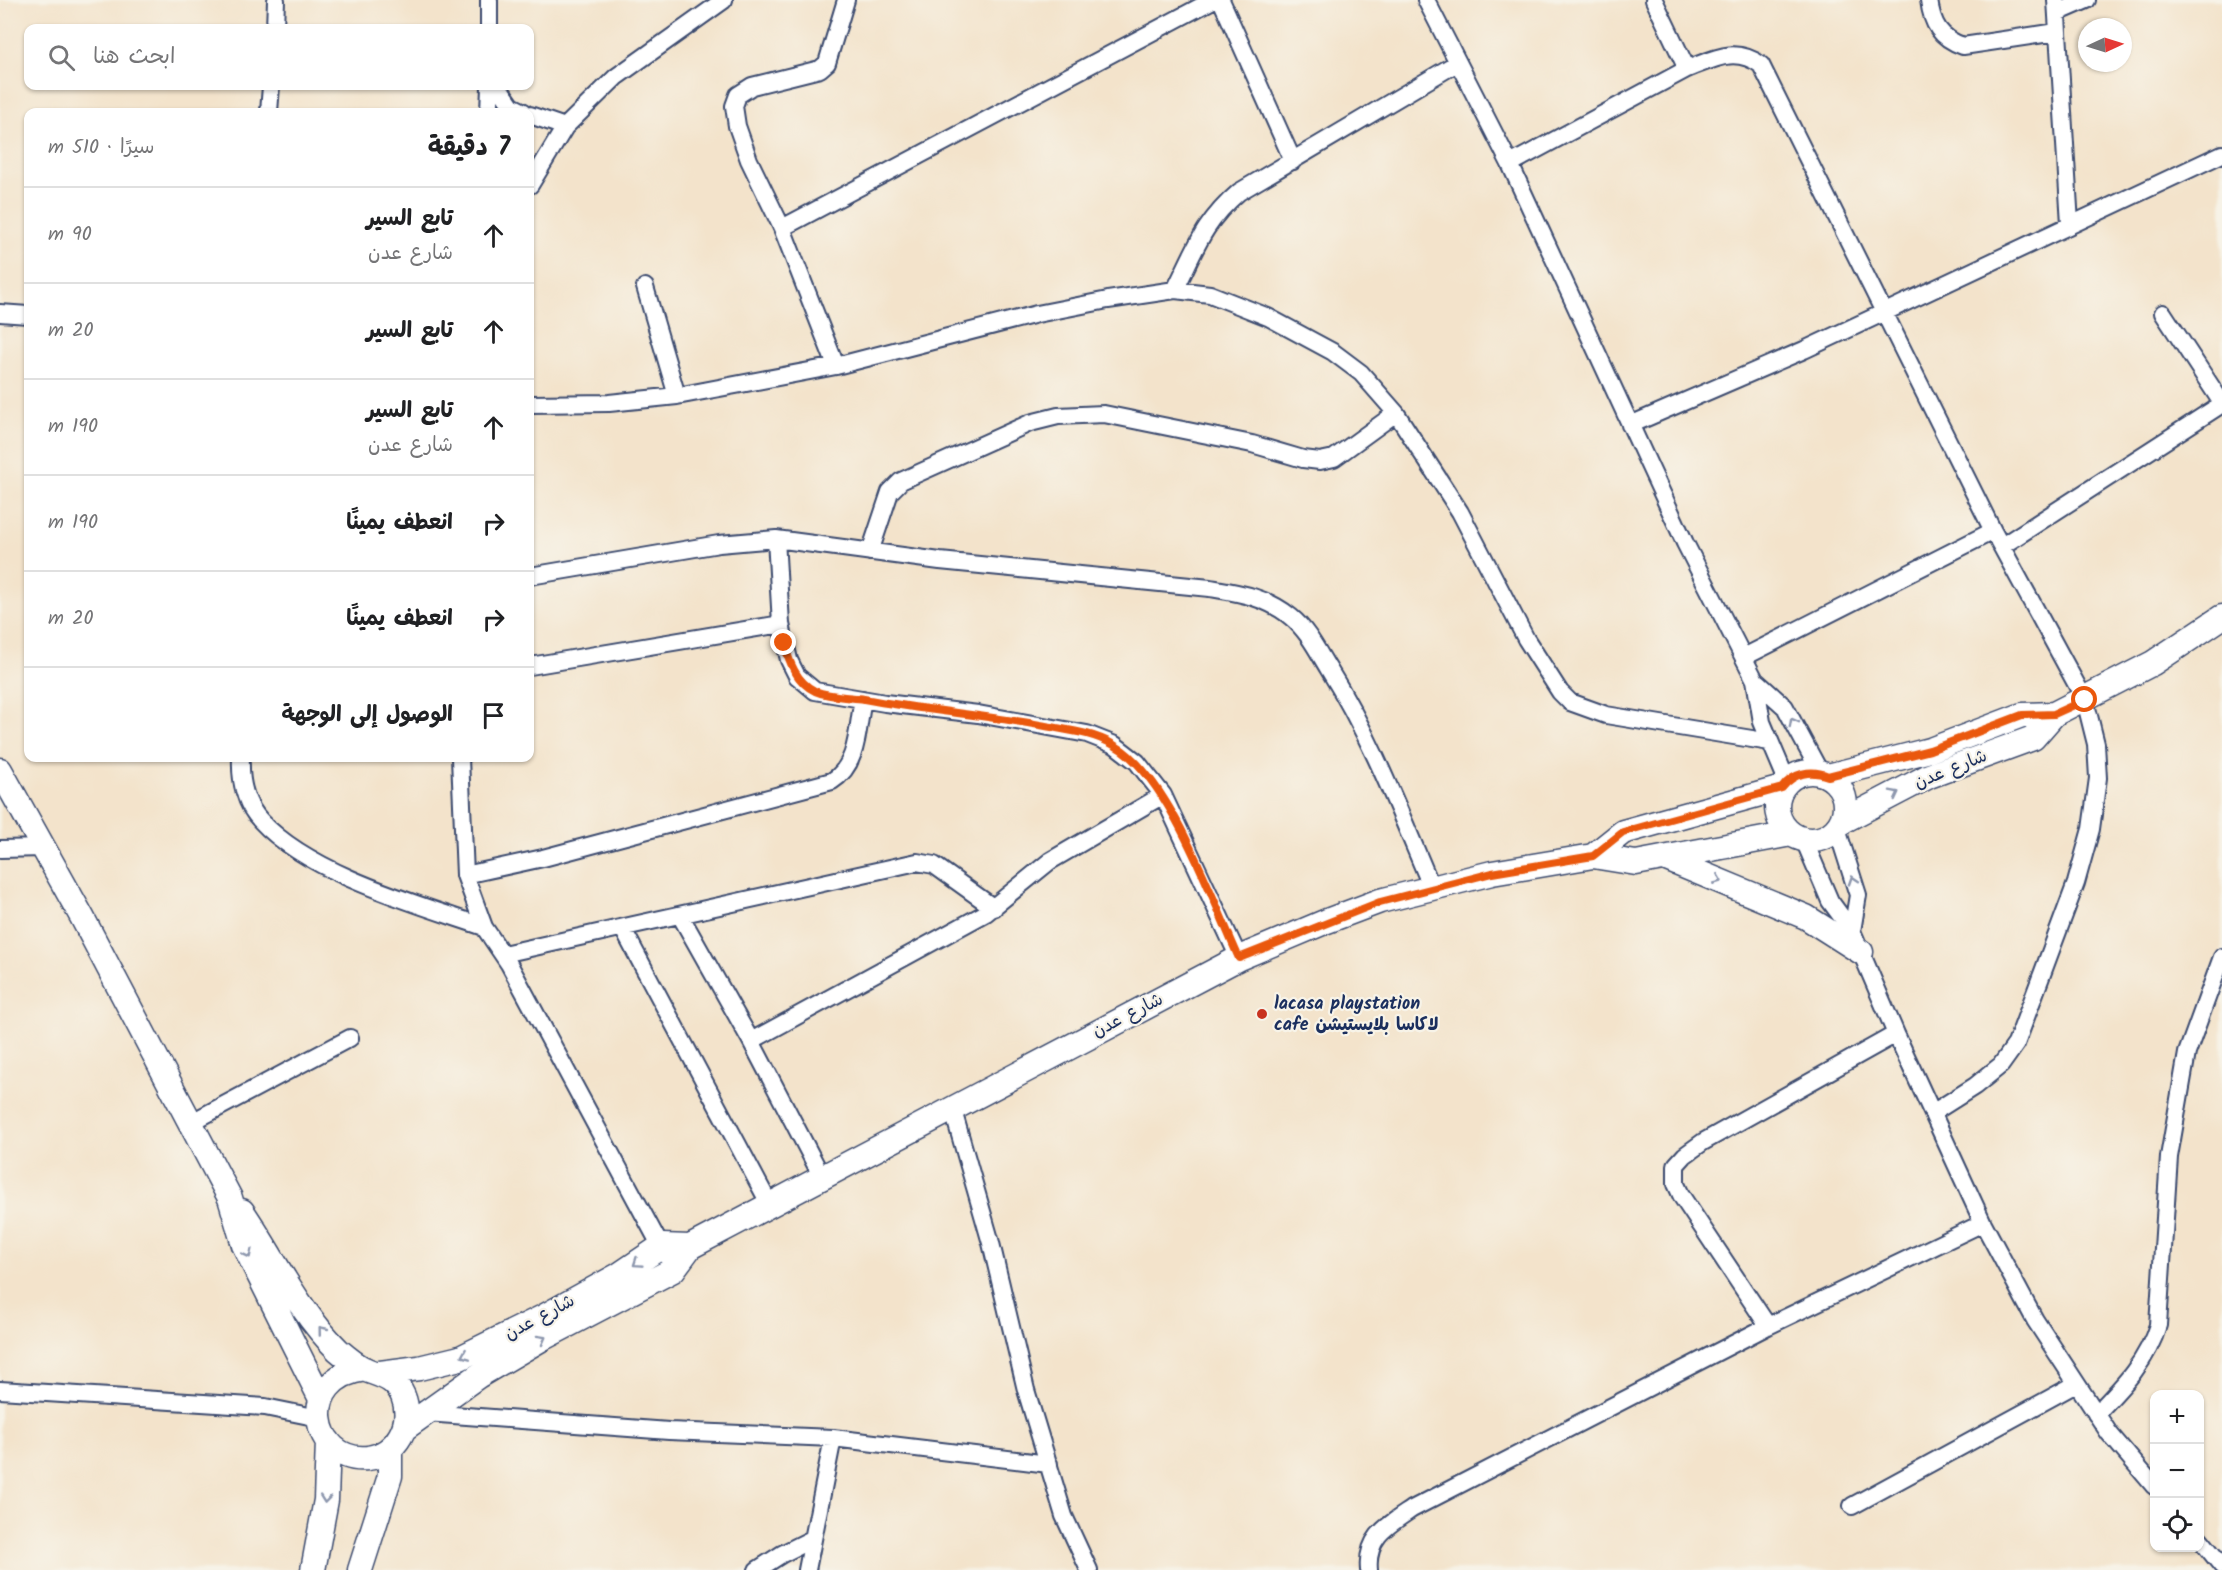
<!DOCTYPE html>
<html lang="ar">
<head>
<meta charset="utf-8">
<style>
	:root { --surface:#fff; --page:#f6f6f6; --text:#202124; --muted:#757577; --line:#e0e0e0 }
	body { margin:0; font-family:Kalam,"Playpen Sans Arabic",sans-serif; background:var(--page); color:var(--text); direction:rtl }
	.controls { position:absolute; right:18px; bottom:18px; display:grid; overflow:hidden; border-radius:12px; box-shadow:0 2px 4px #0004 }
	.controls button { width:54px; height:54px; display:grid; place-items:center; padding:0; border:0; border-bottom:2px solid var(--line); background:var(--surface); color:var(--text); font:30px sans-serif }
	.compass { position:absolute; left:2078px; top:18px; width:54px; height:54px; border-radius:50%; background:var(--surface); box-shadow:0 2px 4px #0004; rotate:86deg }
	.stop { position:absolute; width:18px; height:18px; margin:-14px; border:4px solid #ea580c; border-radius:50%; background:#fff }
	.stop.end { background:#ea580c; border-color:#fff; box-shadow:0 2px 6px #0008 }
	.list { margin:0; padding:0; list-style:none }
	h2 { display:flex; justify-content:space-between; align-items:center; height:78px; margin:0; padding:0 24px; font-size:26px }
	h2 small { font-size:20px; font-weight:400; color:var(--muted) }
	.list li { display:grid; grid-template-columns:39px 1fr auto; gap:18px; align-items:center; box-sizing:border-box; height:96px; padding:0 24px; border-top:2px solid var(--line) }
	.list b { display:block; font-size:22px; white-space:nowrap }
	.list p { margin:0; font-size:20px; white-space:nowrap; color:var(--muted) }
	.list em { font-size:20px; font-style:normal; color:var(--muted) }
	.icon { flex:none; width:33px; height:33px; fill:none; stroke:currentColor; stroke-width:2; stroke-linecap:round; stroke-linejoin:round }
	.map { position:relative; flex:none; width:2222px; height:1570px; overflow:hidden; direction:ltr }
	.search { position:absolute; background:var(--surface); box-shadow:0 2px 4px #0004; left:24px; top:24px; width:510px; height:66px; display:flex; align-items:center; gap:15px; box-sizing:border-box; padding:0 21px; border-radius:12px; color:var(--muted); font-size:22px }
	.panel { position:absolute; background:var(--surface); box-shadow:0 2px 4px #0004; left:24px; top:108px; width:510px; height:654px; border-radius:12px; direction:rtl }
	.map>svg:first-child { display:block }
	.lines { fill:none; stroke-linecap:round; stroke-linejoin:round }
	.street-casing { stroke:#3b4a6e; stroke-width:20 }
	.secondary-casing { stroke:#3b4a6e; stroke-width:27 }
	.street { stroke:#fff; stroke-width:16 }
	.secondary { stroke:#fff; stroke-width:24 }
	.oneway { stroke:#8d97ae }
	.route { stroke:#ea580c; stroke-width:8 }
	.poi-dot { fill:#c8321e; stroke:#f7f3e8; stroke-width:2 }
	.labels { text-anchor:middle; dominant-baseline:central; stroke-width:4.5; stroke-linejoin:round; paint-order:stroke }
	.street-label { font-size:18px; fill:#1b2f5e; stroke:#f7f3e8 }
	.poi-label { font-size:18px; font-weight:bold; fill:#1b2f5e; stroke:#f7f3e8; text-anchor:start }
</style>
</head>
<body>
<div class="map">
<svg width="2222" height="1570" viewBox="0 0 2222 1570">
	<rect width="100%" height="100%" fill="#f7f3e8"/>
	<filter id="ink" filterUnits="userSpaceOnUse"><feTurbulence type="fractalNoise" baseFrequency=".0167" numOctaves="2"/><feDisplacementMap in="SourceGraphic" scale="12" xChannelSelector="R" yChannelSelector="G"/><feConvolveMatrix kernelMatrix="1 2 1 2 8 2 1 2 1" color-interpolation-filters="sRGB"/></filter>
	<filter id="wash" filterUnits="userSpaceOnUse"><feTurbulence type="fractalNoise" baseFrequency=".008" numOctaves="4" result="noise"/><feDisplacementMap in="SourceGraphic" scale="24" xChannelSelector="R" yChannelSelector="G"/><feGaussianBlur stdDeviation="1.35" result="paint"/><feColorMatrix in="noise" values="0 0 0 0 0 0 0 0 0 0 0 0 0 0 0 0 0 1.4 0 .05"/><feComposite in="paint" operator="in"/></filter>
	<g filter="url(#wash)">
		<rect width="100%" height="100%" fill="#f3e3cb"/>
	</g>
	<g filter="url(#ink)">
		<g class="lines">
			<!-- street casing -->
			<g class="street-casing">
				<path id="street" d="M1221 0 1293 161
					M1426 0 1510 164 1685 543 1755 680 1762 722 1787 781
					M1654 0 1687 69
					M1929 0C1932 24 1940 38 1963 46L2057 32
					M2056 0 2070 224
					M2057 13 2087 0
					M275 28 276 0
					M489 28V0
					M498 86 512 106 524 112
					M269 112 271 86
					M489 112 490 86
					M530 115 565 127
					M1510 164 1687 69C1714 59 1735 46 1761 65L1993 531 2085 700 2096 744 2098 778 2091 829 2076 883 2016 1044 2001 1065 1975 1086 1934 1112
					M530 185 565 127 616 77 724 0
					M782 228 1213 0
					M645 287 677 396
					M1175 290C1196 248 1203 223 1239 192L1457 63
					M0 313 28 315
					M2163 313 2222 403
					M836 366 782 228 749 160 737 126 734 106 738 95 752 86 820 69 827 63 846 0
					M530 404 609 403 677 396 836 366 1037 314 1108 300 1175 290 1210 294 1268 317 1333 352 1361 373 1396 413 1460 512 1526 639 1560 692 1570 702 1606 715 1770 742
					M1630 425 1804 350 2222 154
					M776 539 781 624 789 660 797 676 815 691 885 703 978 714 1087 734 1115 745 1137 762 1163 795 1239 958
					M2002 546 2222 404
					M870 552 890 492 901 481 1030 423 1058 416 1104 414 1252 444 1303 459 1320 461 1334 458 1396 413
					M530 576 719 544 776 539 940 561 1210 588C1239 593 1267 597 1291 617 1307 630 1317 650 1328 668 1371 737 1400 813 1432 888
					M1744 657 1993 531
					M530 666 781 624
					M1755 680 1785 707 1820 772
					M241 758C240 780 245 804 261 821 310 874 417 904 484 927
					M460 758 465 875 484 927 509 964 666 1256
					M1837 829 1858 895 1852 931
					M1804 840 1830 901 1852 931 1896 1034 1983 1223 2035 1320 2109 1433 2154 1486
					M0 849 44 848
					M465 875 543 858 832 781C859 764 857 728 863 699
					M680 915 751 1041 822 1177
					M623 929 770 1205
					M503 954 917 862 934 865 994 908
					M751 1041 986 913 1050 861 1163 795
					M952 1107 991 1243 1026 1390 1064 1516 1089 1570
					M190 1123 350 1038
					M1768 1326 1682 1197 1676 1184V1165L1685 1155 1703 1142 1896 1034
					M0 1390 265 1407 319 1418
					M426 1413 669 1431 833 1438 1049 1464
					M2096 1414C2122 1387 2147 1362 2158 1325L2169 1157 2187 1053 2222 957
					M1852 1506 2076 1384
					M2200 1539 2222 1566
					M757 1570 782 1554 812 1539
					M807 1570 833 1438
					M1369 1570C1366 1537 1387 1526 1412 1509L1768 1326 1983 1223"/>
			</g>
			<!-- secondary casing -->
			<g class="secondary-casing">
				<path id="secondary" d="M0 770 82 917 230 1198 244 1245 321 1399
					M1777 806a34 34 0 1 1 68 0a34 34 0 1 1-68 0Z
					M1828 776 1930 750 2022 715 2054 714 2153 663 2222 617
					M1843 821 1929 776 2033 738 2054 714
					M1593 856 1623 832 1782 788
					M1664 858 1806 917 1861 952
					M242 1211C273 1256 298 1311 338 1350 345 1356 356 1365 364 1369 380 1376 395 1377 403 1396 414 1423 397 1454 368 1458 311 1464 296 1377 365 1369
					M380 1373 419 1368 460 1358 543 1317 619 1275 662 1246 690 1247
					M405 1428 478 1376 543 1338 673 1270 690 1247 1239 958 1327 921 1380 901 1492 873 1593 856 1636 863 1791 834
					M313 1570 326 1500 328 1441
					M360 1570 390 1476V1449"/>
			</g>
			<!-- street -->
			<use href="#street" class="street"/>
			<!-- secondary -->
			<use href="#secondary" class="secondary"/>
		</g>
		<!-- one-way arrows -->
		<defs><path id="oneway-chevron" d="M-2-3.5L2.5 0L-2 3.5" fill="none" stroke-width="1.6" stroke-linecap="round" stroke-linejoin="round" transform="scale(1.5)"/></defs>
		<g class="oneway">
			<use href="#oneway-chevron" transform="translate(1793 722) rotate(-118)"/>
			<use href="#oneway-chevron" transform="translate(1895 794) rotate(-27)"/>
			<use href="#oneway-chevron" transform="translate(1718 880) rotate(22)"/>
			<use href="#oneway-chevron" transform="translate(1853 880) rotate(-108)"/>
			<use href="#oneway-chevron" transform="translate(248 1254) rotate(64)"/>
			<use href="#oneway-chevron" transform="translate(637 1263) rotate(146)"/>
			<use href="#oneway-chevron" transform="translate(322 1330) rotate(-129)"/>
			<use href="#oneway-chevron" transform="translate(542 1339) rotate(-29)"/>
			<use href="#oneway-chevron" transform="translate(465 1355) rotate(157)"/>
			<use href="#oneway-chevron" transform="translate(325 1499) rotate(96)"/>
		</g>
	</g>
	<g class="lines" filter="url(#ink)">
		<!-- route -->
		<path class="route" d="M784 643C789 661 796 682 815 691 829 697 850 697 864 699 922 710 982 715 1040 725 1065 730 1092 732 1114 745 1169 775 1213 901 1239 958L1380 902 1492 873 1593 856 1623 832 1782 788C1793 773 1811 769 1828 776L1930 750 2022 715 2054 714 2085 700"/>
	</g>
	<!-- markers -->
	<circle class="poi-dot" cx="1262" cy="1014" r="6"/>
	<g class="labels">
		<!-- street labels -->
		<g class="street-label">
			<text transform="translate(1951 770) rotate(-22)">شارع عدن</text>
			<text transform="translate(1128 1016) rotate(-27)">شارع عدن</text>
			<text transform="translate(540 1318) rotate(-28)">شارع عدن</text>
		</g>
		<!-- poi labels -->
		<g class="poi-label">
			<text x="1274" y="1004">lacasa playstation<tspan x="1274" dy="21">cafe لاكاسا بلايستيشن</tspan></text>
		</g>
	</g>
</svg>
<div class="controls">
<button>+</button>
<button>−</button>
<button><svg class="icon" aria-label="locate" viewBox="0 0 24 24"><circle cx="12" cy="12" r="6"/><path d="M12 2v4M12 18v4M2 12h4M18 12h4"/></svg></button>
</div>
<svg class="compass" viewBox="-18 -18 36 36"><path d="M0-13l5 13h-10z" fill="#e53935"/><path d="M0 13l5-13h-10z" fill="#757577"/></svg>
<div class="stop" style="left:2085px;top:700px"></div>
<div class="stop end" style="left:784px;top:643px"></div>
<div class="search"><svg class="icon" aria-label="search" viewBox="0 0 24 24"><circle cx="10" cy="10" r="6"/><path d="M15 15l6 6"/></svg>ابحث هنا</div>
<section class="panel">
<h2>7 دقيقة<small>سيرًا · 510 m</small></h2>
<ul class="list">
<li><svg class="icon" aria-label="ahead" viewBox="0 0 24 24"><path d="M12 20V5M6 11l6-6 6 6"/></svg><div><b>تابع السير</b><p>شارع عدن</p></div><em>90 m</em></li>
<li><svg class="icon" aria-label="ahead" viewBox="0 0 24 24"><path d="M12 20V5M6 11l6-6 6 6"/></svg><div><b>تابع السير</b></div><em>20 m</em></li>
<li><svg class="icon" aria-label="ahead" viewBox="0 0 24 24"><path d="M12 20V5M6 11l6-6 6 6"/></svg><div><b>تابع السير</b><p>شارع عدن</p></div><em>190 m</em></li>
<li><svg class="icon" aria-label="right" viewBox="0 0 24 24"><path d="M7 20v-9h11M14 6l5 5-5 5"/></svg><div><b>انعطف يمينًا</b></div><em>190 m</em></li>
<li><svg class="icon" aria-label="right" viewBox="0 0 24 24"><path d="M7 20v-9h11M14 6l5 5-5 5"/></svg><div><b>انعطف يمينًا</b></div><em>20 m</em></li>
<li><svg class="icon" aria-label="arrive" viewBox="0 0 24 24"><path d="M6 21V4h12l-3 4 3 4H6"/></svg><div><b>الوصول إلى الوجهة</b></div></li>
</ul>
</section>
</div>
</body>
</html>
